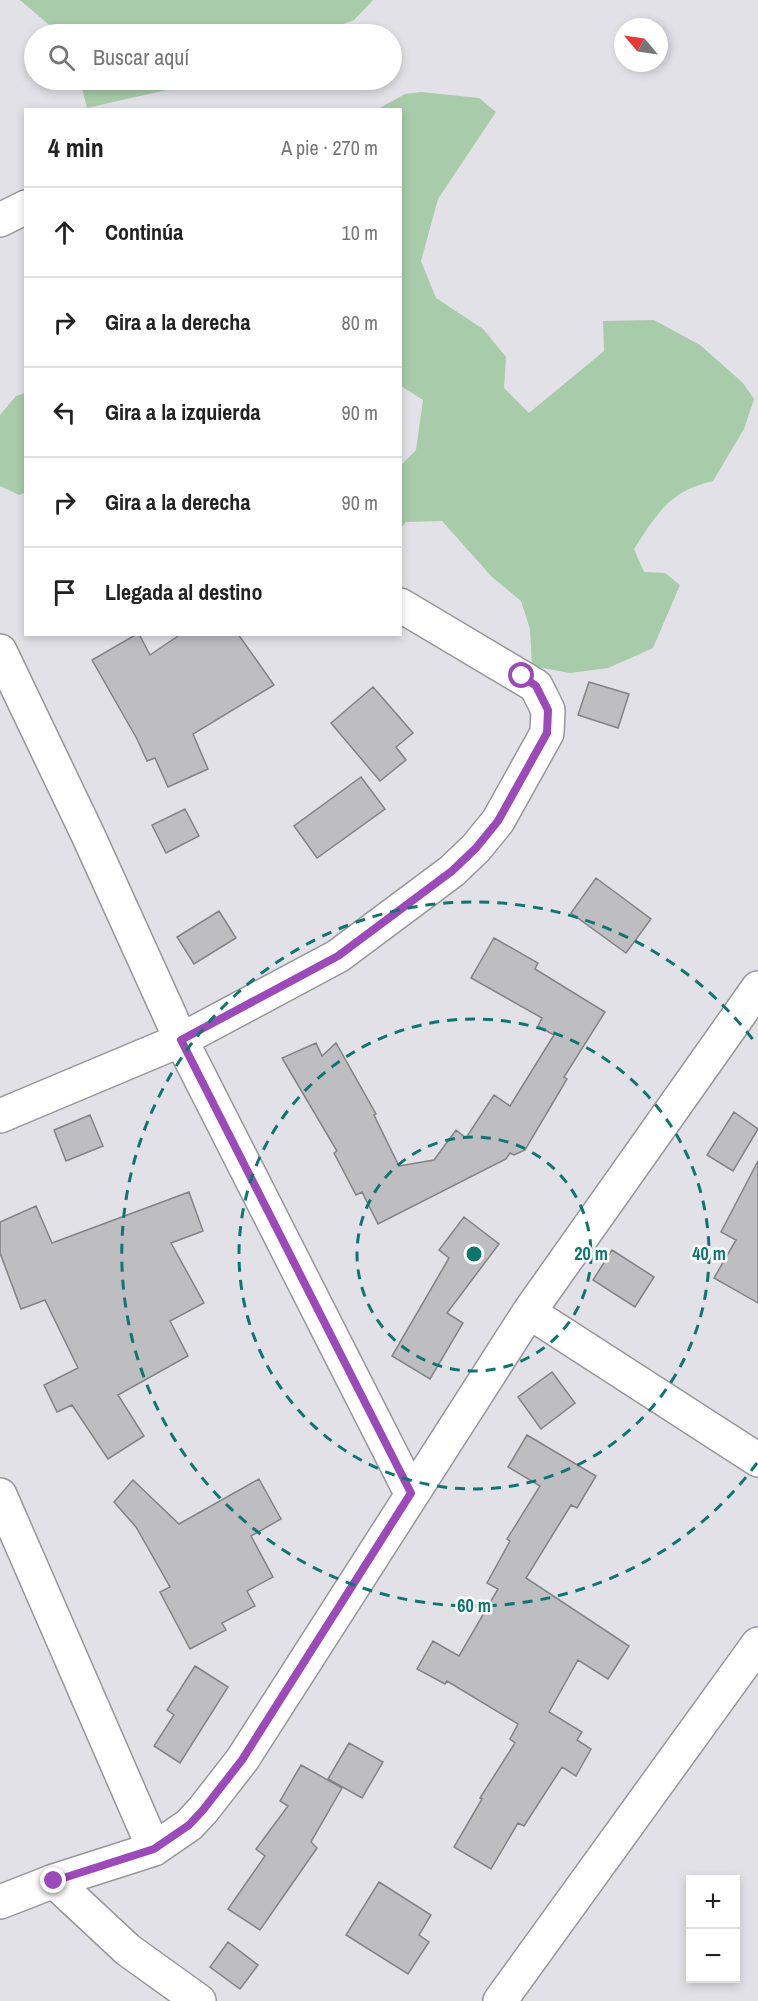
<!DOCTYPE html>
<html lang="es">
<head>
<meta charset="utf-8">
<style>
	:root { --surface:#fff; --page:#f2f2f2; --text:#222; --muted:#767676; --line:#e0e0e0 }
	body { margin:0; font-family:"Archivo Narrow",sans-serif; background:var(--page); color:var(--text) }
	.controls { position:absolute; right:18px; bottom:18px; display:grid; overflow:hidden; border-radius:0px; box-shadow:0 3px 9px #0003 }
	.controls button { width:54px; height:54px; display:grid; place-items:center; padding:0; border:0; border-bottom:2px solid var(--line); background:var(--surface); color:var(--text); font:30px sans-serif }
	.compass { position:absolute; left:614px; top:18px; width:54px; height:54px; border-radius:50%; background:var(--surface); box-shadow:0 3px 9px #0003; rotate:299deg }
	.stop { position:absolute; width:18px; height:18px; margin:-14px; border:4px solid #9c4ab9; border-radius:50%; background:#fff }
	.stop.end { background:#9c4ab9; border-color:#fff; box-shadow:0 2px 6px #0008 }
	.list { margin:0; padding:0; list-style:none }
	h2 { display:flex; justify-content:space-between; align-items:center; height:78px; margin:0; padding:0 24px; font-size:26px }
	h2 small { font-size:20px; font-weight:400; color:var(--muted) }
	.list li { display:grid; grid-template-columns:39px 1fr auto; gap:18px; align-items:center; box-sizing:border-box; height:90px; padding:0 24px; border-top:2px solid var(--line) }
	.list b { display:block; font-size:22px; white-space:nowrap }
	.list em { font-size:20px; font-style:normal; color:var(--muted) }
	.icon { flex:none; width:33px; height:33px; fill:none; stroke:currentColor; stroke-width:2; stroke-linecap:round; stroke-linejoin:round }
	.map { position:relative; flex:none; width:758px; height:2001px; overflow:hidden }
	.search { position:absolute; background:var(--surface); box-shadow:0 3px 9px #0003; left:24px; top:24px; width:378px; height:66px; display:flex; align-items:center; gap:15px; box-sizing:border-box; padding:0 21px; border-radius:33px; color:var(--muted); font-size:22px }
	.panel { position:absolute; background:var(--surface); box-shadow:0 3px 9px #0003; left:24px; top:108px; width:378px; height:528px; border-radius:0px }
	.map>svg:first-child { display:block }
	.green { fill:#a8cbaa }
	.building { fill:#bdbdc2; stroke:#838287; stroke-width:1.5 }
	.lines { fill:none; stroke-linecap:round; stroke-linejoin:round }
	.street-casing { stroke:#96969b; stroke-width:36 }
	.street { stroke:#fff; stroke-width:33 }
	.route { stroke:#9c4ab9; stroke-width:8 }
	.ring { fill:none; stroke:#0f766e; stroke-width:3; stroke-dasharray:10 8 }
	.centre { fill:#0f766e; stroke:#fff; stroke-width:3 }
	.ring-label { font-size:18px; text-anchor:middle; font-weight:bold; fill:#0f766e; stroke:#fff; stroke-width:5; stroke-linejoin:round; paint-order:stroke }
</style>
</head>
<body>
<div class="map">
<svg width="758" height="2001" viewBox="0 0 758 2001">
	<rect width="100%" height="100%" fill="#e2e1e7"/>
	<!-- green -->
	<path class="green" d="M20 0H373L354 20 316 34H60Z
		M80 80H202L188 85 87 108Z
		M421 92 479 98 496 112 438 199 421 261 436 298 483 329 506 357 504 388 529 413 604 351 603 321 654 320 700 345 743 383 754 399 744 429 713 481C669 491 657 514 634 549L644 572 665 573 680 585 653 648 608 668 570 673 532 666 530 629 521 601 492 577 442 521 406 522 401 528V465L416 450 423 400 401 386 400 110H376L405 94Z
		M25 393V493L19 495 0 486V415L16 396Z"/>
	<!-- building -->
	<path class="building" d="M137 634H139L150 655 181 634H238L274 685 193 734 208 769 168 787 155 758 147 761 137 739 92 660Z
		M589 682 629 694 618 728 578 715Z
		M373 687 413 733 396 747 406 760 380 781 331 723Z
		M361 777 385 809 317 858 294 826Z
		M185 809 199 836 166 853 152 825Z
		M596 878 651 919 626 953 571 913Z
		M219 911 236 938 194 964 177 937Z
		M494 938 538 963 535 969 605 1012 564 1077 567 1079 525 1150 514 1155 510 1153 506 1159 378 1224 362 1192 356 1195 334 1153 337 1151 282 1058 316 1043 322 1056 336 1043 376 1114 374 1115 399 1166 434 1160 456 1130 466 1138 494 1095 510 1106 554 1035 538 1026 542 1018 471 978Z
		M734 1112 758 1129 733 1171 707 1155Z
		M90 1115 103 1146 66 1161 54 1130Z
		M758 1161V1303L714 1278 736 1240 721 1232Z
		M189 1192 203 1231 171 1243 204 1303 170 1321 188 1356 118 1395 144 1436 108 1459 72 1405 57 1412 44 1385 78 1368 45 1300 21 1309 0 1253V1222L36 1206 52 1243Z
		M464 1217 499 1244 447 1313 463 1323 430 1379 392 1356 449 1258 439 1250Z
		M612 1250 654 1277 635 1307 593 1280Z
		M552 1372 575 1403 541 1429 518 1397Z
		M527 1435 596 1476 577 1508 571 1505 526 1578 629 1646 608 1679 578 1660 549 1712 582 1732 577 1740 591 1749 576 1776 562 1767 524 1826 518 1823 491 1869 454 1847 482 1799 480 1798 515 1743 510 1739 518 1724 447 1681 445 1684 417 1669 433 1641 459 1656 498 1589 487 1583 510 1541 507 1539 540 1486 508 1467Z
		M259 1479 281 1519 251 1536 273 1577 247 1591 255 1606 222 1623 226 1630 190 1649 160 1592 170 1587 136 1527 114 1502 133 1480 179 1524Z
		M195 1666 228 1687 180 1763 154 1746 174 1715 167 1710Z
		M349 1743 383 1762 362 1798 328 1779Z
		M301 1765 342 1788 311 1842 317 1848 260 1930 228 1909 265 1856 256 1849 288 1806 280 1801Z
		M379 1882 431 1915 419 1935 429 1942 408 1974 346 1935Z
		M228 1942 258 1965 240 1989 210 1967Z"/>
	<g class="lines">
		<!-- street casing -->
		<g class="street-casing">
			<path id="street" d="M0 220 26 207
				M0 651 88 835 181 1040 411 1493
				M0 1116 181 1040 338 956 452 871 476 848 498 821 547 733 548 710 536 686 400 605
				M529 1312 758 1460
				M0 1495 154 1849
				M54 1881 128 1950 199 2001
				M0 1902 54 1881 154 1849 189 1825 203 1810 242 1760 529 1312 758 988
				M500 2001 758 1644"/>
		</g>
		<!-- street -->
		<use href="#street" class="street"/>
	</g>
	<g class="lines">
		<!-- route -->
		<path class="route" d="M54 1881 154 1849 189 1825 203 1810 242 1760 411 1493 181 1040 338 956 452 871 476 848 498 821 547 733 548 710 536 686 522 676"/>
	</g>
	<!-- distance rings -->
	<g class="ring">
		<circle cx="474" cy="1254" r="117"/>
		<circle cx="474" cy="1254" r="235"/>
		<path d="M757 1463A352 352 0 1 1 757 1045"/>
	</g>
	<circle cx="474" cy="1254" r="9" class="centre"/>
	<g class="ring-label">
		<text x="591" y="1260">20 m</text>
		<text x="709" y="1260">40 m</text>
		<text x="474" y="1612">60 m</text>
	</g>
</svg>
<div class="controls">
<button>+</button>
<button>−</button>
</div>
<svg class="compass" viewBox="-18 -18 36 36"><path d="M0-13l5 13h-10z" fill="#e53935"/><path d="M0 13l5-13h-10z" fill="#767676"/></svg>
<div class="stop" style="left:522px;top:676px"></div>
<div class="stop end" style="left:54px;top:1881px"></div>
<div class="search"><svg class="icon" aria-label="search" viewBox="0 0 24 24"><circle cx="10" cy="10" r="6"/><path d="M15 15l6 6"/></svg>Buscar aquí</div>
<section class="panel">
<h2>4 min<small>A pie · 270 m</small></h2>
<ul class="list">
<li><svg class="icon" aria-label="ahead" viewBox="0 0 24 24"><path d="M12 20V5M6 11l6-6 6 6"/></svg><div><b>Continúa</b></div><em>10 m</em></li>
<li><svg class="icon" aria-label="right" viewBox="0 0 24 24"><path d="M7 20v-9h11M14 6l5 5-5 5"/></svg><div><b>Gira a la derecha</b></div><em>80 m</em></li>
<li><svg class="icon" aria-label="left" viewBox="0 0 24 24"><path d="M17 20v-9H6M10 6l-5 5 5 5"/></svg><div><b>Gira a la izquierda</b></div><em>90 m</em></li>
<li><svg class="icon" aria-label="right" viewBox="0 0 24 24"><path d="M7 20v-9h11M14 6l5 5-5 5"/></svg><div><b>Gira a la derecha</b></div><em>90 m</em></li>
<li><svg class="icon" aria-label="arrive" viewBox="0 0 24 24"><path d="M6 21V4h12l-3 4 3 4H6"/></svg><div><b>Llegada al destino</b></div></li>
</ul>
</section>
</div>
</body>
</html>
